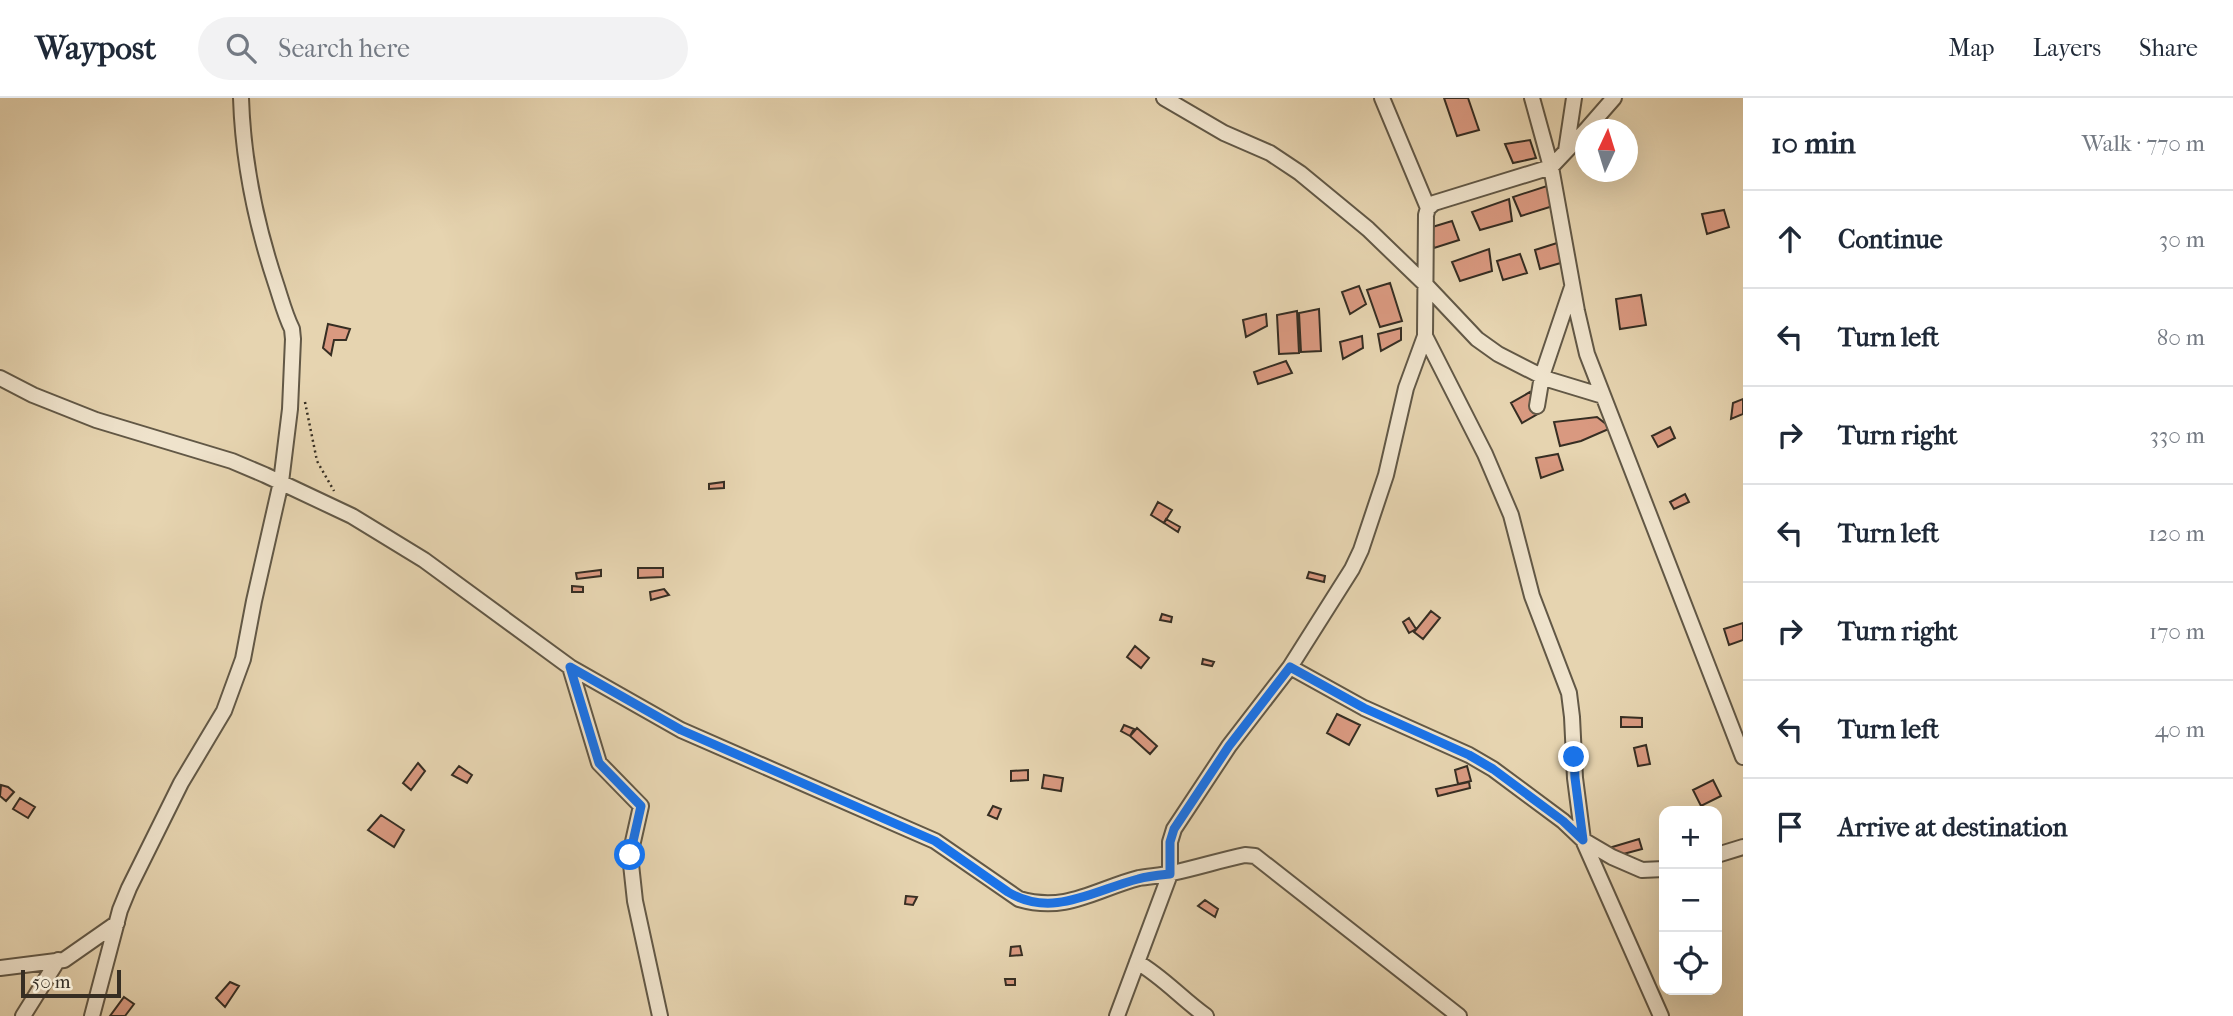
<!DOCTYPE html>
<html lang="en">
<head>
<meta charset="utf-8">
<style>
	:root { --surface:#fff; --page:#f2f2f3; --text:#1f2937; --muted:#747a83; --line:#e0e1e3 }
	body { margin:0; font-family:"IM FELL French Canon",serif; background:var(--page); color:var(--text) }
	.controls { position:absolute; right:21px; bottom:21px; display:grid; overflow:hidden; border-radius:14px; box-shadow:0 7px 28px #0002 }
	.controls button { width:63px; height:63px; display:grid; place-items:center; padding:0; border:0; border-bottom:2px solid var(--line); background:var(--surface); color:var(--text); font:35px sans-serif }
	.compass { position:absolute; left:1575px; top:21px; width:63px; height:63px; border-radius:50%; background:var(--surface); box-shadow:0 7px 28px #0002; rotate:4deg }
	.scale { position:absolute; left:21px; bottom:18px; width:100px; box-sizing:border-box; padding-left:7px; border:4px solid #362e23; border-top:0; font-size:19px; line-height:24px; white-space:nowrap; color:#362e23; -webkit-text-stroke:5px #efe3cc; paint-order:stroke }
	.stop { position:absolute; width:21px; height:21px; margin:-16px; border:5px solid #1a73e8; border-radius:50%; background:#fff }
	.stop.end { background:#1a73e8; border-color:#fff; box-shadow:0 2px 7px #0008 }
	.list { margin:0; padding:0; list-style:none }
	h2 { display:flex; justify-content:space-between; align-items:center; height:91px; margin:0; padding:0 28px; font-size:30px }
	h2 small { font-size:23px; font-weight:400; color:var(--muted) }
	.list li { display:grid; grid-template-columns:46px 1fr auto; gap:21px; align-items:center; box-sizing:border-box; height:98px; padding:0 28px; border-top:2px solid var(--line) }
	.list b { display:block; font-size:26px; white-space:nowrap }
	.list em { font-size:23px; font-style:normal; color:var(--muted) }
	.icon { flex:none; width:38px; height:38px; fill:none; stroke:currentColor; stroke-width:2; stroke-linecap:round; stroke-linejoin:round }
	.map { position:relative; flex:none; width:1743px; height:918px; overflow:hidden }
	header { display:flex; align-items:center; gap:42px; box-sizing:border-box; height:98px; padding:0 35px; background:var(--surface); border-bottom:2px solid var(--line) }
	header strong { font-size:33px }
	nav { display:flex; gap:38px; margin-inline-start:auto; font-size:24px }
	.search { width:490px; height:63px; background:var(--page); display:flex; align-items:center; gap:18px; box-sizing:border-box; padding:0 24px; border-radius:38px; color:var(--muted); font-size:26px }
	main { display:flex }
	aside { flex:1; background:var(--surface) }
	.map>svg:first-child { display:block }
	.building { fill:#d99980; stroke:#362e23; stroke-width:2 }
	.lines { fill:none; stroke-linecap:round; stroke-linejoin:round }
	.minor-casing { stroke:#625846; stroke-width:18 }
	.path { stroke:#362e23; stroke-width:2.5; stroke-dasharray:2 3.5; stroke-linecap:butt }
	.minor { stroke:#efe3cc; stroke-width:14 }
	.route { stroke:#1a73e8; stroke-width:9 }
</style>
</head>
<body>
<header>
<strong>Waypost</strong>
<div class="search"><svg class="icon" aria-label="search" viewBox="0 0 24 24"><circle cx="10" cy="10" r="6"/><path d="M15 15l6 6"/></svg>Search here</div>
<nav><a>Map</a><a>Layers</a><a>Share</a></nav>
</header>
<main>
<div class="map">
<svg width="1743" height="918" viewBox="0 0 1743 918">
	<rect width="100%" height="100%" fill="#e6d4b0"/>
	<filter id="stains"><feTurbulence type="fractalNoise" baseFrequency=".00286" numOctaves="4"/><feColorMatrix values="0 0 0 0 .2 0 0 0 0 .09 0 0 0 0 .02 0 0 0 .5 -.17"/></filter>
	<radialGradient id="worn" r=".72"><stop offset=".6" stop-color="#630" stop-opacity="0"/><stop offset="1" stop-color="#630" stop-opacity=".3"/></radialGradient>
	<!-- building -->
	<path class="building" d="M1444 0H1468L1479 32 1457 38Z
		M1530 42 1536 60 1513 65 1505 46Z
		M1550 87 1553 108 1521 118 1513 99Z
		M1509 101 1512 123 1480 132 1472 114Z
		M1724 112 1729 129 1707 136 1702 116Z
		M1452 123 1459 142 1434 150 1429 130Z
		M1557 145 1564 164 1540 171 1535 152Z
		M1489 151 1492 173 1460 183 1452 164Z
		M1520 156 1527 175 1503 182 1497 163Z
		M1390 185 1402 223 1380 229 1367 192Z
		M1359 188 1366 206 1350 216 1342 194Z
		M1641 197 1646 227 1620 231 1616 201Z
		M1319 211 1321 253 1301 254 1299 215Z
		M1297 213 1299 255 1279 256 1277 217Z
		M1266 216 1267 228 1246 239 1243 222Z
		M328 226 350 231 346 242H334L331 257 323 250Z
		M1401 230V242L1381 253 1378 236Z
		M1362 238 1363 250 1343 261 1340 244Z
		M1286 263 1292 275 1258 286 1254 274Z
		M1530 294 1541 314 1522 325 1511 305Z
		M1743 301V316L1731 321 1733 305Z
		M1597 319 1611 330 1581 343 1560 348 1554 324Z
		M1670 329 1675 340 1658 349 1652 338Z
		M1558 356 1563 372 1541 380 1536 360Z
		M724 384V390L709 391V386Z
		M1685 396 1689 404 1674 411 1670 404Z
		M1158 404 1172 412 1164 425 1151 417Z
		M1166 421 1180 429 1178 434 1164 425Z
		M638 470H663V479L638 480Z
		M601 472V478L577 481 576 475Z
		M1309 474 1325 478 1324 484 1307 480Z
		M572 488 583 489V494H572Z
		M664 491 669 497 651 502 650 494Z
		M1431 513 1440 520 1423 541 1414 534Z
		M1162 516 1172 519 1171 524 1160 522Z
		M1409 520 1416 531 1409 535 1403 524Z
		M1743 525V542L1729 547 1724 531Z
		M1135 548 1149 560 1141 570 1127 559Z
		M1203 561 1214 564 1212 568 1202 566Z
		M1337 616 1360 627 1349 647 1327 635Z
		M1621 619 1642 620V629H1621Z
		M1124 627 1134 631 1130 638 1121 633Z
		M1137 630 1157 648 1150 656 1130 638Z
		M1646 647 1650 666 1638 668 1634 650Z
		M418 665 425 673 411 692 403 685Z
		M459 668 472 677 467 685 452 677Z
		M1467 668 1471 683 1458 686 1455 672Z
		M1028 672V682L1011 683V673Z
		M1044 677 1063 680 1061 693 1042 690Z
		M1713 682 1721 698 1701 708 1693 692Z
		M1469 684 1470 690 1438 698 1436 691Z
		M1 687 8 689 14 694 6 703 0 698Z
		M20 700 35 709 28 720 13 711Z
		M993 708 1001 711 997 721 988 717Z
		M381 717 404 732 394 749 368 732Z
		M1639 741 1642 751 1612 759 1609 750Z
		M906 798 917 799 913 807 905 806Z
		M1205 802 1218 811 1215 819 1198 808Z
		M1020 848 1022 857 1010 858 1011 849Z
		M1005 881H1015V887H1006Z
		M230 884 239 888 225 909 216 900Z
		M124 899 134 906 125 918H110Z"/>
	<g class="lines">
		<!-- minor casing -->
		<g class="minor-casing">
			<path id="minor" d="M1164 0 1224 35 1270 55 1300 75 1368 131 1425 186 1477 241 1498 256 1547 281 1603 298
				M1382 0 1428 110
				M1532 0 1551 69 1577 213 1587 256 1743 659
				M1586 32 1614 0
				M1566 53 1574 0
				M1425 238 1485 356 1511 417 1532 498 1569 595 1572 619 1575 680 1583 742 1661 918
				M0 280 33 297 96 322 232 363 265 377 352 418 424 462 570 569 681 632 935 743 1019 801C1067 815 1096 791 1139 780 1150 778 1161 778 1172 775 1196 770 1221 762 1245 757L1255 758 1459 918
				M1537 308 1542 278 1572 189
				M570 569 599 665 641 708 630 757 635 803 660 918
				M1290 569 1364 610 1469 657 1493 671 1563 723 1583 742 1612 759 1642 772 1664 771
				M1717 757 1743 749
				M1137 864C1163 879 1182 901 1206 918
				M0 870 64 862 117 825
				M23 918 58 862
				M92 918 120 812 129 790 181 685 224 613 243 561 254 503 281 384 290 311 293 241 292 231C285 217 281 201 276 186 256 126 243 63 241 0
				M1117 918 1170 776V744L1174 731 1229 648 1290 569 1352 471 1361 452 1386 377 1406 290 1425 238 1426 117 1428 110 1434 105 1551 69 1586 32"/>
		</g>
		<!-- path -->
		<path class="path" d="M305 304 317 363 334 393"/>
		<!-- minor -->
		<use href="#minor" class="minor"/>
	</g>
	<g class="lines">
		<!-- route -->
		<path class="route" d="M630 757 641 708 599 665 570 569 681 632 935 743 1008 794C1052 821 1095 792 1138 781 1148 778 1160 777 1170 776V744L1174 731 1229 648 1290 569 1364 610 1469 657 1493 671 1563 723 1583 742 1575 680 1574 659"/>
	</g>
	<rect width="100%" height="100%" filter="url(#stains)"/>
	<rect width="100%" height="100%" fill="url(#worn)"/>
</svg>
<div class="controls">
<button>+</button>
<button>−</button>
<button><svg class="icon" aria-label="locate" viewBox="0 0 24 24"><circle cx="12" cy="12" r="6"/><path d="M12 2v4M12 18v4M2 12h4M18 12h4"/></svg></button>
</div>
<svg class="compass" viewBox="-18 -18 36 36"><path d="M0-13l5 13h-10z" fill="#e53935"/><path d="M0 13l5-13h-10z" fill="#747a83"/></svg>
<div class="scale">50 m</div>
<div class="stop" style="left:630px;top:757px"></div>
<div class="stop end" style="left:1574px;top:659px"></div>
</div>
<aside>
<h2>10 min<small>Walk · 770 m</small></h2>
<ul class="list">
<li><svg class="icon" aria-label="ahead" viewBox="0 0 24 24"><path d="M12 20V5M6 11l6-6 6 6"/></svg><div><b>Continue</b></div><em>30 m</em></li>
<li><svg class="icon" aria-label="left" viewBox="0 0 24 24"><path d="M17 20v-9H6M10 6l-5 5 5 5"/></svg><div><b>Turn left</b></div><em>80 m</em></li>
<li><svg class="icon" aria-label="right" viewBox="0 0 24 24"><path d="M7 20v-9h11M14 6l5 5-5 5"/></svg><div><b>Turn right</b></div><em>330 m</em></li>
<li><svg class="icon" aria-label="left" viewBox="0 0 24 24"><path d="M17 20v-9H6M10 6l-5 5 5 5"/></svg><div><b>Turn left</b></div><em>120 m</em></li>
<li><svg class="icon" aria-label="right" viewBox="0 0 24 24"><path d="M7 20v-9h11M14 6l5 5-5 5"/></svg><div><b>Turn right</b></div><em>170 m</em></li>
<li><svg class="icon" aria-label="left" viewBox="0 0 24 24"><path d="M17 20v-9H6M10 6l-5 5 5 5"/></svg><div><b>Turn left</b></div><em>40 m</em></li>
<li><svg class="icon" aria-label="arrive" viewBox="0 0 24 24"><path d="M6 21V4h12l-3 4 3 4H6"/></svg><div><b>Arrive at destination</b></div></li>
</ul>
</aside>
</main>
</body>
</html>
